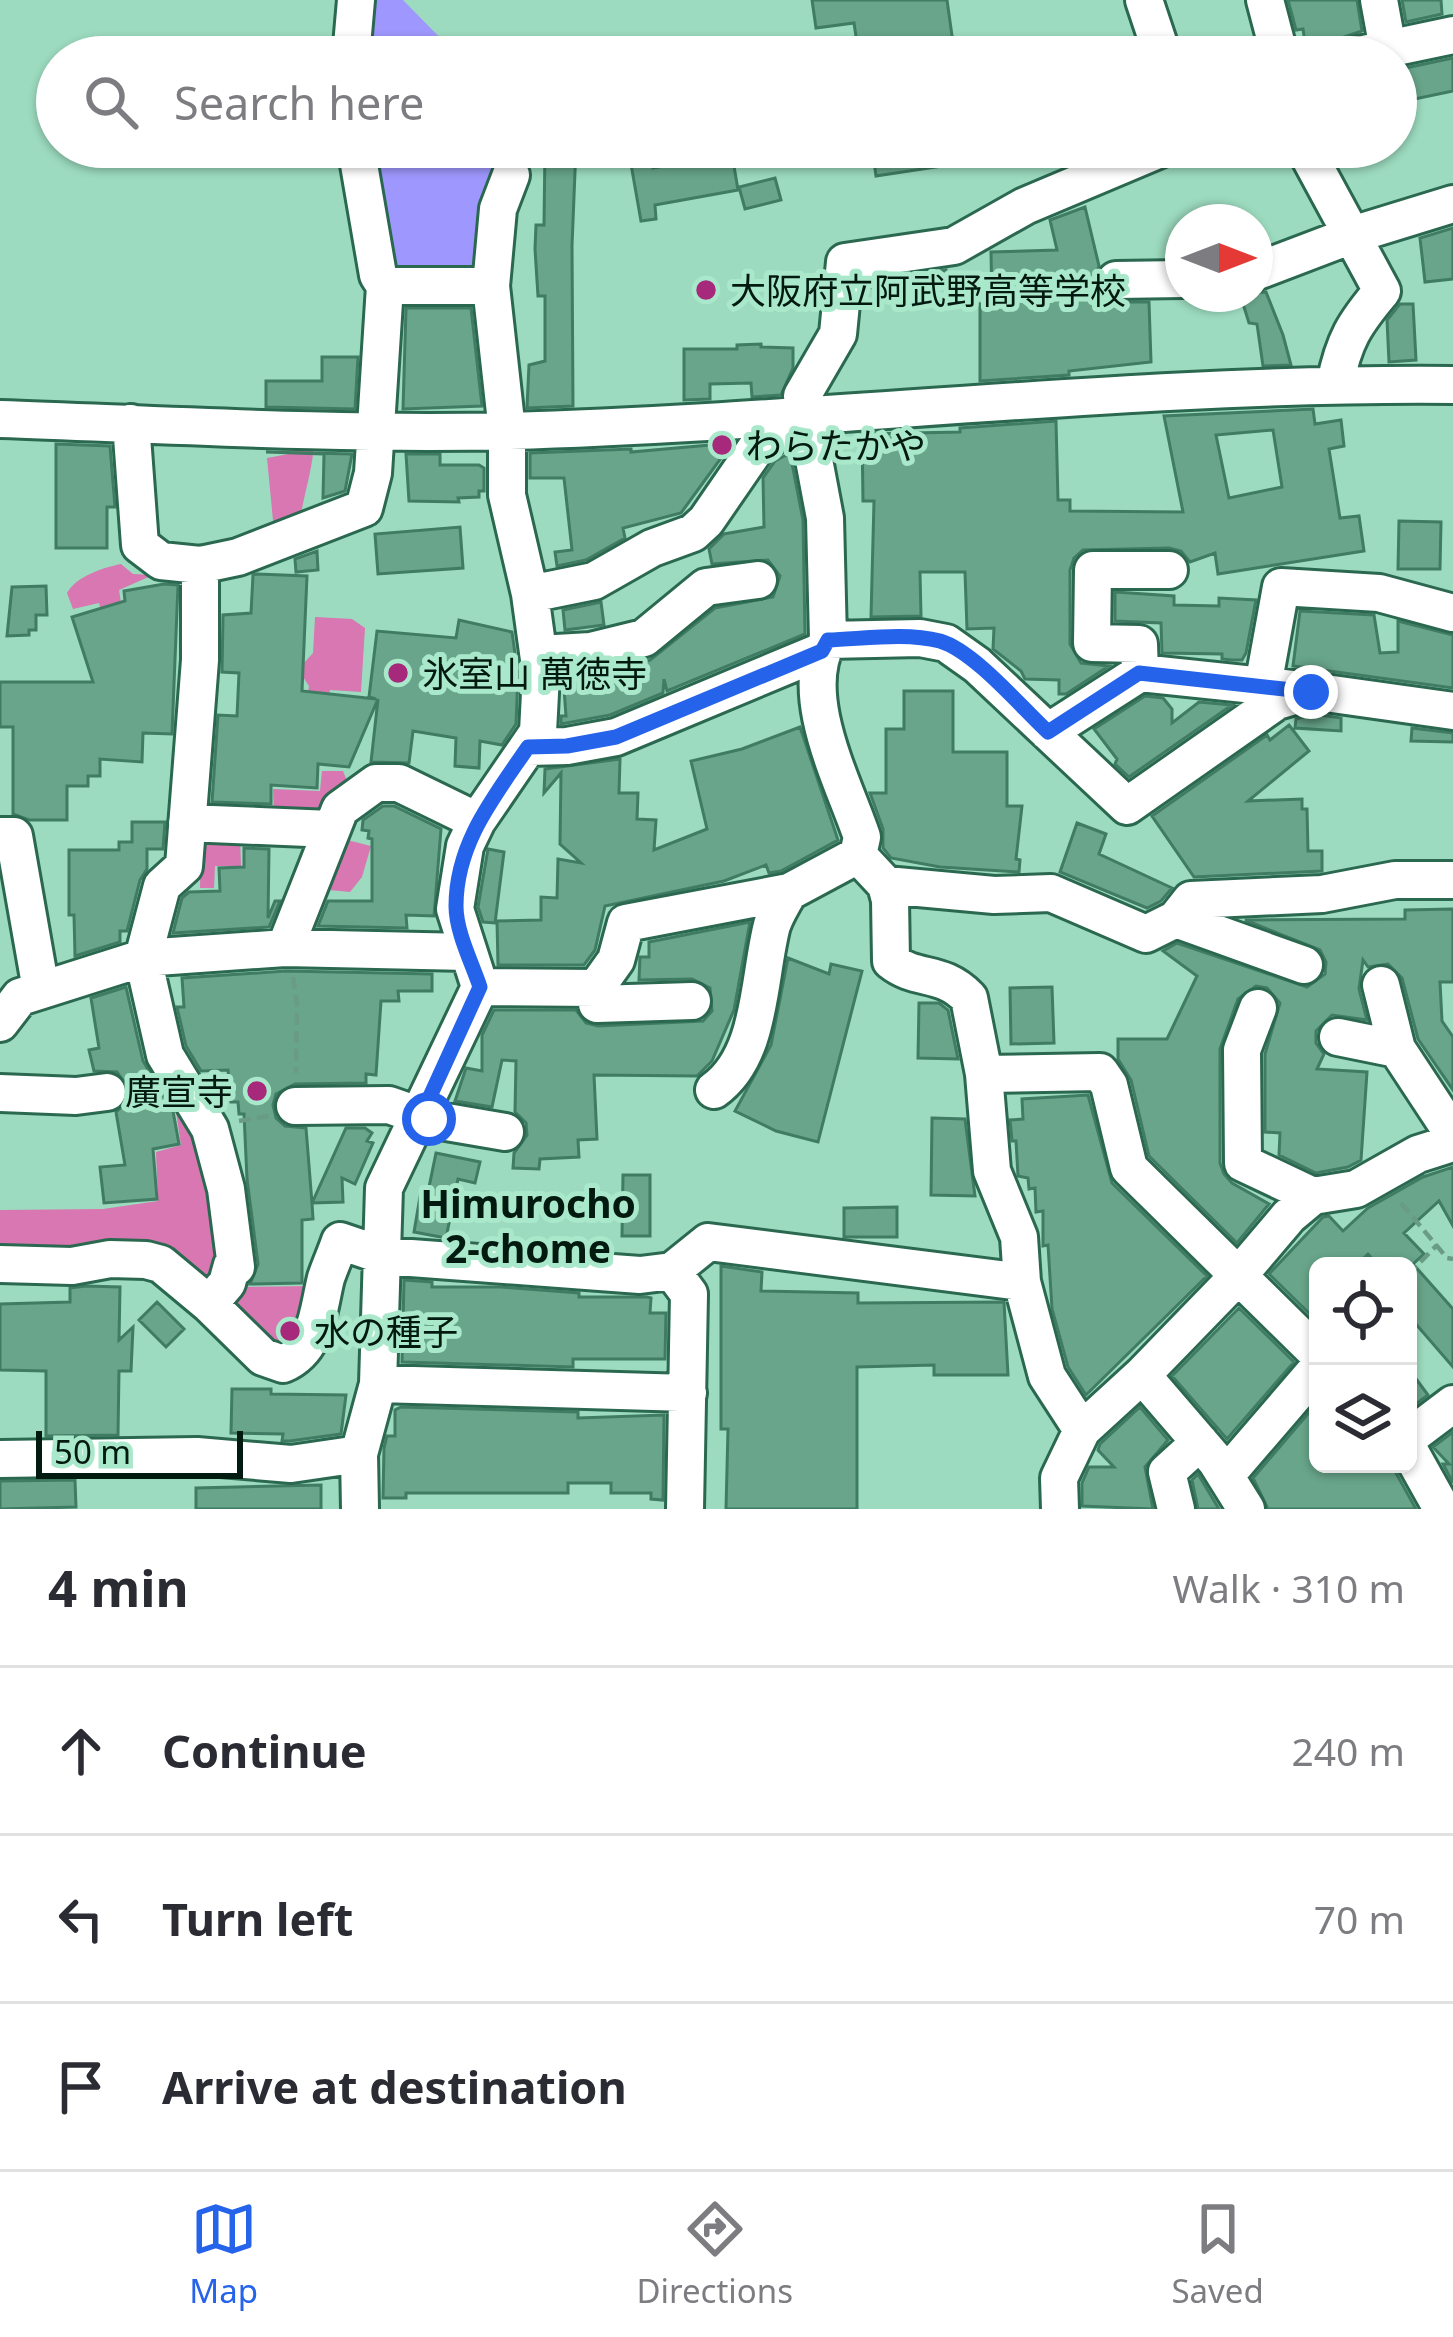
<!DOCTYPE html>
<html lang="en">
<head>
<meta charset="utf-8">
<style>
	:root { --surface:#fff; --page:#f2f2f3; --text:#2b2b33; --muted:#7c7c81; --line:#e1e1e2; --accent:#2563eb }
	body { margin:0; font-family:"Noto Sans","Noto Sans JP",sans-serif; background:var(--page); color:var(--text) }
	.controls { position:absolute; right:36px; bottom:36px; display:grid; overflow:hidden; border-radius:18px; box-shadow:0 3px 9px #0004 }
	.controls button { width:108px; height:108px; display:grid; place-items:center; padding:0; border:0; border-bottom:3px solid var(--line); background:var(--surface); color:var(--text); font:60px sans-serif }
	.compass { position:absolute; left:1165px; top:204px; width:108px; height:108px; border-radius:50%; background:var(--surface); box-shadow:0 3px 9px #0004; rotate:90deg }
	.scale { position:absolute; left:36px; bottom:30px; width:207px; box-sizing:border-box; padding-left:12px; border:6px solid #021a10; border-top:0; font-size:33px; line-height:42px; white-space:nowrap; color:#021a10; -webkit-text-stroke:9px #a9e8cb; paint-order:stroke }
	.stop { position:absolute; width:36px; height:36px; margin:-27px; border:9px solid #2563eb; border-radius:50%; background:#fff }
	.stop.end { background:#2563eb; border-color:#fff; box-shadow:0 3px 12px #0008 }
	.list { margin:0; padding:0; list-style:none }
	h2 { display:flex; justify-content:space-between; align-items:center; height:156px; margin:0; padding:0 48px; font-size:51px }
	h2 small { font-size:39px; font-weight:400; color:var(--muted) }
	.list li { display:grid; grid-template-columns:78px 1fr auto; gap:36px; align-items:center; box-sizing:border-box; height:168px; padding:0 48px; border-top:3px solid var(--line) }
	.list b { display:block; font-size:45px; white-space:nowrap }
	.list em { font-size:39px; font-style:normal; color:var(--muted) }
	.icon { flex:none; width:66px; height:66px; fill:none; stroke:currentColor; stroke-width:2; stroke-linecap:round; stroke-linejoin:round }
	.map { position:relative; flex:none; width:1453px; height:1509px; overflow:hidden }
	.search { position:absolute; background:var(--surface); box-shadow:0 3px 9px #0004; left:36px; right:36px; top:36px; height:132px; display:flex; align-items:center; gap:30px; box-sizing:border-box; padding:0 42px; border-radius:66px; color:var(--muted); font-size:45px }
	.sheet { height:660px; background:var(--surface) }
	nav { display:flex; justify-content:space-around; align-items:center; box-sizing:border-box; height:168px; border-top:3px solid var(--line); background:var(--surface); font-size:33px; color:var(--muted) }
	nav a { display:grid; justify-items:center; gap:6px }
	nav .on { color:var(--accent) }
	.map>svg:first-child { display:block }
	.green { fill:#d877b1 }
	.water { fill:#9e98fe }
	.building { fill:#68a58a; stroke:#3f7c63; stroke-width:3; fill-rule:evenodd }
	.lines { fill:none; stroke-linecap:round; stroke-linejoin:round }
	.minor-casing { stroke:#2b6850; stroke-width:42 }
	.path { stroke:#699b85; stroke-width:4.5; stroke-dasharray:12 6; stroke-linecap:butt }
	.minor { stroke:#fff; stroke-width:36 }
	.route { stroke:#2563eb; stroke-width:15 }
	.poi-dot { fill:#a6297c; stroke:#a9e8cb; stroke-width:4.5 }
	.labels { text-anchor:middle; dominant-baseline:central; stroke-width:10; stroke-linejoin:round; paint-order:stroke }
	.poi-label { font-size:36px; fill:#021a10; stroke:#a9e8cb; text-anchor:start }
	.neighbourhood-label { font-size:39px; font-weight:bold; fill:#021a10; stroke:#a9e8cb }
</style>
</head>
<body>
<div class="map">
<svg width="1453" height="1509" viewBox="0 0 1453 1509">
	<rect width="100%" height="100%" fill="#9cdbbf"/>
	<!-- green -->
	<path class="green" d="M295 441 314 442C313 469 304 493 300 520L274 531 267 458 294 453Z
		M121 564 133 574 153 575 119 590 126 635 111 646 99 603 73 609 67 593C77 576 102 568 121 564Z
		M315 617 352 619 365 628 361 692 330 690 324 712 305 710 309 686 303 677V664L313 653Z
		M322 771H343L349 786 325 817 274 816 273 789 320 791Z
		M201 835 240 836 241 866H215L214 888H200Z
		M339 838 371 846 362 877 350 892 318 889Z
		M171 1079 204 1139 228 1255 211 1295 166 1258H0V1210L103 1209 158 1201 156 1152 181 1145Z
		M311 1286 288 1351 271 1352 221 1301 230 1287Z"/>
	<!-- water -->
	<path class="water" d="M374 0H403L459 57H364Z
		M370 147H522L491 196 479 262 456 278 389 280Z"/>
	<!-- building -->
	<path class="building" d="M812 0H947L955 57H859L854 23 816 28Z
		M1288 0H1357L1362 31 1335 40 1327 55 1307 57 1303 29 1296 30Z
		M1402 0H1441L1442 14 1406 22Z
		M1453 58V91L1396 103V70Z
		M545 147H576L572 246 573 406 527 408 529 365 545 361V296H538L535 249 536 225H544Z
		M628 147H651L653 168 732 154 738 190 655 205 656 219 641 221Z
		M872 147H981L982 160 876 176Z
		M775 178 781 200 745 209 739 187Z
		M1085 207 1099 266 1094 279 1096 290 1104 299 1115 302H1149L1151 362 1069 371V375L980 381V304L992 305 991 252 1057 250 1050 220Z
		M1453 228V279L1425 282 1420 238Z
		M946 270 947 284 865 288 866 282Z
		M1266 292 1283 335 1291 365 1263 366 1257 324 1249 323 1240 294Z
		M1400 304H1413L1416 360 1389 362 1387 320Z
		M406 308H471L482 406 403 409Z
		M761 344V347L793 348V368L781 395 752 397 751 383 710 384V399L684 400V349H737V345Z
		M322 357H358L355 409 266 407V381H322Z
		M1313 409 1315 424 1341 420 1344 446 1329 449 1340 518 1359 516 1364 551 1218 574 1215 553 1190 562 1181 551 1169 548 1083 550 1074 558 1070 570V644L1081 663 1109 666 1066 694H1059V680L1025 679 1021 671 993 649 994 628 967 629 965 572H920L921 616 871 617 874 501H863L862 434 960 432V428L1056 421 1058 500H1070V511L1183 512 1164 416ZM1273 430 1282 487 1229 498 1216 435Z
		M732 443 681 513 623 528 625 538 586 560 557 566 555 552 572 550 564 478H530V453L631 449V452Z
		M56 444 110 446 115 507H107V548H56Z
		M266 452 352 454 345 491 323 498 324 454Z
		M790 453 803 520 805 634 667 691 664 679 663 693 610 715 561 724V716H566L563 675 596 673 650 660 715 608 773 597 780 576 768 560 712 564 709 549 724 534 764 527 763 478 775 461Z
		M406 454H440V465H479L484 468V491H479V497L458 498 459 502 409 501Z
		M1399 521 1441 522 1440 569H1398Z
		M460 527 463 568 378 574 375 534Z
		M317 551 318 570 296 572 295 559Z
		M257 574 307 576 302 691 376 699 369 697 377 631 456 638 459 620 512 632 518 675 516 724 502 745 480 741 479 768 455 766 456 738 413 731 409 763 371 762 378 699 349 767 318 764 317 788 271 785V804L212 802 218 715 237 716 239 673 222 672 223 615 251 613 253 575Z
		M164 584 178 585 172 734 143 733 142 762 100 759V776H88V786H67V820H29L13 814V727H0V682H93L72 617 125 601 124 591Z
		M46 586 47 615H36V630H29V635L7 636 12 587Z
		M1115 592 1174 596V605L1219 606V598L1256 600 1246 653 1242 660H1232L1222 659V654L1162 653 1161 623 1115 621Z
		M601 602 604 625 565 630 563 610Z
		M1300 611 1374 615 1380 653 1398 652V621L1453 635V688L1293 666Z
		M904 691H953V752H1007V806H1022L1016 859 1020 860 1019 872 940 867 891 858 883 848V829L870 793H886V729H904Z
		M1145 696 1163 698 1172 709V723L1199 702 1232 705 1129 777 1115 764 1117 759 1094 729Z
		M1313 714 1341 718V731L1295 728 1296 719Z
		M1289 725 1309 751 1248 801 1302 799V809H1307L1308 851H1322V871L1194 877 1152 816 1267 735 1270 740Z
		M800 727 838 840 781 871 769 873 766 865 724 881 605 906 595 950 584 965H498L497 921 541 920V897L557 898 558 859 581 863 560 844 561 773 544 793 545 769 620 759 619 793H638L637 819 656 820 654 850 707 829 691 761 742 749Z
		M1412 728 1453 733V742L1411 741Z
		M383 806H394L441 829 434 916 406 915 407 928 318 926 328 901H372V839L368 838 369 831 362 830 363 820Z
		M132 822H165L163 849H147V869L140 880 127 931H120V942L75 956 74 915H69V850H119V842H132Z
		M1077 823 1106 834 1099 854 1172 888 1161 901 1147 908 1060 872Z
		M244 848 269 849 268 918 275 901H280L269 927 173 933 182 898 189 892 220 891 219 868 244 867Z
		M488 849 504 852 495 923 483 922 478 907Z
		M1453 909V982H1440L1442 1021 1453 1037V1090L1418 1039 1402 978 1388 964 1368 967 1363 960 1359 989 1367 1020 1332 1015 1316 1031V1043L1324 1054 1317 1069 1367 1072 1361 1160 1348 1167 1316 1173 1279 1155 1280 1133 1265 1132V1054L1280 1003 1267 988 1256 986 1238 999 1220 1049V1163L1224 1174 1232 1183 1269 1204 1237 1243 1149 1156 1131 1080 1118 1059V1039H1167L1197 976 1163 951 1177 943 1307 987 1325 974 1326 962 1320 950 1245 920 1405 919V910Z
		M750 922 734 1010 712 1061 697 1076 594 1075 597 1139 578 1140 579 1157 540 1159 539 1169 513 1168 514 1153 527 1135 526 1123 515 1112 516 1061 502 1060 492 1107 455 1101 466 1068 482 1071V1035L494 1010H576L586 1023 598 1026 703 1021 712 1011 710 988 692 979 639 980 640 957H649V942Z
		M788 958 829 974 831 964 862 971 818 1142 776 1131 735 1111 771 1045Z
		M286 971 432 974V991H398L399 1001H381L376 1075 366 1074V1083L295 1084 276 1094 273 1105 276 1118 285 1126 306 1128 312 1203 346 1128H365L372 1133 367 1141 373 1143 355 1184 342 1178 343 1202 312 1203 313 1219 302 1220V1283L250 1284 258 1264 247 1179 244 1114H239L238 1102H231L228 1070 201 1071 186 1046 177 1007H184L182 978Z
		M126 987 143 1061 173 1111 179 1144 153 1149 157 1199 104 1203 100 1167 125 1165 116 1112 127 1102 129 1090 117 1072 94 1071 89 1050 99 1048 91 998Z
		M1052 987 1054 1043 1011 1044 1010 988Z
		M919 1003H939L948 1010 958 1059 918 1058Z
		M1088 1095 1112 1183 1207 1276 1086 1395 1068 1367 1052 1309 1048 1245 1043 1246V1211L1036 1212 1035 1188 1029 1189 1028 1178 1018 1176 1016 1141H1012L1010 1120 1023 1119 1022 1099Z
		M932 1118 965 1119 975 1196 931 1195Z
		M436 1153 480 1162 475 1183 458 1179 446 1238 414 1232 421 1191 428 1192Z
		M1453 1167V1226L1439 1201 1404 1233 1424 1254 1413 1264 1453 1309V1367L1408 1315V1266H1379L1368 1254 1355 1266H1318V1322L1269 1274 1323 1217 1329 1216 1343 1231 1368 1208 1423 1177Z
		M623 1175H650V1236H622Z
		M897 1207V1237H844V1208Z
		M721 1266 762 1272 761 1291 858 1293V1303L1004 1302 1008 1375H934V1365L857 1367V1509H726L728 1429H721Z
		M404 1280 432 1282V1287H501L579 1293V1297H647L651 1298 650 1313H666L665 1359H573V1367L402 1362Z
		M86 1286 120 1287 119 1340 133 1327 131 1371H119L118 1435 46 1436V1371L0 1370V1304L70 1302V1288Z
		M157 1302 184 1329 166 1347 139 1320Z
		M1239 1308 1294 1362 1227 1439 1172 1376Z
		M1408 1368 1428 1395 1408 1410Z
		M232 1389H271V1394L346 1395 341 1434 290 1441H282L283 1434 231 1433Z
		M1318 1402V1464H1391L1416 1509H1268L1253 1478Z
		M401 1407 578 1412V1418L664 1415 663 1500 651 1499V1493H611V1483H568V1493H406V1498H383L384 1448 387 1436H395V1410Z
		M1140 1407 1168 1440 1145 1467 1153 1509 1082 1506V1483L1089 1467H1114L1098 1450 1100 1444Z
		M1453 1432V1483L1443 1464H1449L1433 1447Z
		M1198 1474 1219 1509H1198L1192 1480Z
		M75 1480 76 1507 0 1509V1481Z
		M321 1485V1509H196V1488Z"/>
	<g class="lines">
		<!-- minor casing -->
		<g class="minor-casing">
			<path id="minor" d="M1144 0 1163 57
				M1265 0 1280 57
				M1379 0 1388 49
				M351 57 356 0
				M1349 57 1453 35
				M356 147 378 275 385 286H491L507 431V495L530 594 541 674 538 732 477 821 465 846 455 909 480 987 384 1188 378 1384 359 1454 360 1509
				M1165 147 1025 206 954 246 845 262 838 334 802 396 825 518 828 640 920 638 946 643 977 665 1127 806 1277 701 1311 691 1453 711
				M1304 147 1382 291C1354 324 1344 340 1335 384
				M1255 272 1352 235 1453 204
				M1116 280 1183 279
				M491 286 498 209 511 175
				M0 419C169 425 340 435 509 431 824 422 1138 382 1453 385
				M131 423 140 545 161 561 200 565
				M530 594 594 581 652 548 693 533 706 521 759 444 802 419
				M539 654 591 651 644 638 706 587 758 580
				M1140 673 1139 644 1092 643 1093 570H1169
				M1263 686 1281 587 1379 593 1453 613
				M1048 732 1140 673 1302 690
				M528 747 567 746 616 737 822 651
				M187 823 331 829
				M0 836H14L41 990
				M858 855 886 885 994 895 1051 893 1146 934 1176 919 1191 900 1322 894 1395 880H1453
				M886 885 890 900 891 961C917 982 941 969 969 998L984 1074
				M1176 919 1304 965
				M285 948 340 809 376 783H399L477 821
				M1381 985 1397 1049
				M480 987 596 988 616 960 626 923 789 892 858 855 862 837C843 781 797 696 828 640
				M596 988 597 1004 692 1001
				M1258 1008 1242 1050 1243 1163 1313 1196
				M0 1023 20 997 143 958 162 886 184 866 200 660V565L238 557 364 508 373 473 385 286
				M1338 1037 1397 1049 1453 1134
				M714 1090C762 1056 758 978 772 925 776 914 783 902 789 892
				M0 1093 76 1096 107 1092
				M295 1106 389 1105 429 1119 505 1132
				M0 1264 72 1266 110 1259 146 1260 161 1264 209 1304 227 1283 232 1265 236 1267 226 1189 210 1129 165 1055 143 958 285 948 468 952
				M672 1271 689 1294 685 1509
				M1022 1282 1047 1376 1082 1430
				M209 1304 263 1357 283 1364C318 1349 318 1309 326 1278 330 1266 336 1253 340 1241L384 1256 640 1275 672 1271 708 1242 1022 1282 1019 1237 992 1171 984 1074 1100 1072 1109 1085 1129 1168 1318 1354
				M1142 1375 1216 1461 1246 1509
				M378 1384 688 1393
				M1408 1438 1453 1404
				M1408 1448 1442 1509
				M0 1459 197 1456 291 1464 359 1454
				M1226 1475 1318 1368
				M1060 1509 1059 1478 1082 1430 1142 1375 1239 1275 1289 1216 1313 1196 1356 1189 1418 1154 1453 1143
				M1176 1509 1167 1472 1200 1442"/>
		</g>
		<!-- path -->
		<path class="path" d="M293 977 297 1003 296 1073
			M239 1121 269 1116
			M1401 1203 1447 1258 1453 1259
			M1408 1275 1437 1245"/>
		<!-- minor -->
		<use href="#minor" class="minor"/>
	</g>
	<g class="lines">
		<!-- route -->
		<path class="route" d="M429 1119 421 1116 480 987C472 963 456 932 456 906 456 843 494 797 528 747L567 746 616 737 822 651 828 640C863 639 905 632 940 641 974 651 1021 707 1048 732L1139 673 1311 692"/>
	</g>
	<!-- markers -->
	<g class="poi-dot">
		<circle cx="706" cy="290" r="12"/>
		<circle cx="722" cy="445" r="12"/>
		<circle cx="398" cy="673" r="12"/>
		<circle cx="257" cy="1091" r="12"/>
		<circle cx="290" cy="1331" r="12"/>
	</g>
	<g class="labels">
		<!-- poi labels -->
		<g class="poi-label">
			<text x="730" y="290">大阪府立阿武野高等学校</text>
			<text x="746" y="445">わらたかや</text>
			<text x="422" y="673">氷室山 萬徳寺</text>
			<text x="233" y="1091" text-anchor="end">廣宣寺</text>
			<text x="314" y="1331">水の種子</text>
		</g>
		<!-- neighbourhood labels -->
		<g class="neighbourhood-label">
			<text x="528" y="1202">Himurocho<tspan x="528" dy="45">2-chome</tspan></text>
		</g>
	</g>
</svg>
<div class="controls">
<button><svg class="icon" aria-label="locate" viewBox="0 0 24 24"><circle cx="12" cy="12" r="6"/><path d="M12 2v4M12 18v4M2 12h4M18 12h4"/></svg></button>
<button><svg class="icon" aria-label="layers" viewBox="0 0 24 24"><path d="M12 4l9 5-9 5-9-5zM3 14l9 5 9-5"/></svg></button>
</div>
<svg class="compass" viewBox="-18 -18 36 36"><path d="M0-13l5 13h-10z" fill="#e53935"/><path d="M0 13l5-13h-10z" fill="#7c7c81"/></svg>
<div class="scale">50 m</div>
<div class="stop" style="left:429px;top:1119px"></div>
<div class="stop end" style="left:1311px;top:692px"></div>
<div class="search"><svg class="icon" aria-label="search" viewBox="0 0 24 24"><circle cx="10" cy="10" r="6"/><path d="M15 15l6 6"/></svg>Search here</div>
</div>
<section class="sheet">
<h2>4 min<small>Walk · 310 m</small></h2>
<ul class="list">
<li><svg class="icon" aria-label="ahead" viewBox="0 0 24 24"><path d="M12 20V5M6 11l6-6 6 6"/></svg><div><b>Continue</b></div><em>240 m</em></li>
<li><svg class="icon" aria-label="left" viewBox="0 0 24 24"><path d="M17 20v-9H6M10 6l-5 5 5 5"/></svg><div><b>Turn left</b></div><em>70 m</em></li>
<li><svg class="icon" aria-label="arrive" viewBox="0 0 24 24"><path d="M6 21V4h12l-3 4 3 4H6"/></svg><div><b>Arrive at destination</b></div></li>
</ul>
</section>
<nav>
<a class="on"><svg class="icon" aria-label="map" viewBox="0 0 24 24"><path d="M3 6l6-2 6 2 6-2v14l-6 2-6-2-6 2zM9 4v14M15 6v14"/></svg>Map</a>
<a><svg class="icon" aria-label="directions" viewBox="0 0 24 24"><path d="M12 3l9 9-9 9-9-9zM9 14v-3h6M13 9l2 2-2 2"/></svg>Directions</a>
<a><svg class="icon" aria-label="saved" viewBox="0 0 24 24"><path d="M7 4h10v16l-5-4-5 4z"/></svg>Saved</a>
</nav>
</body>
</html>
